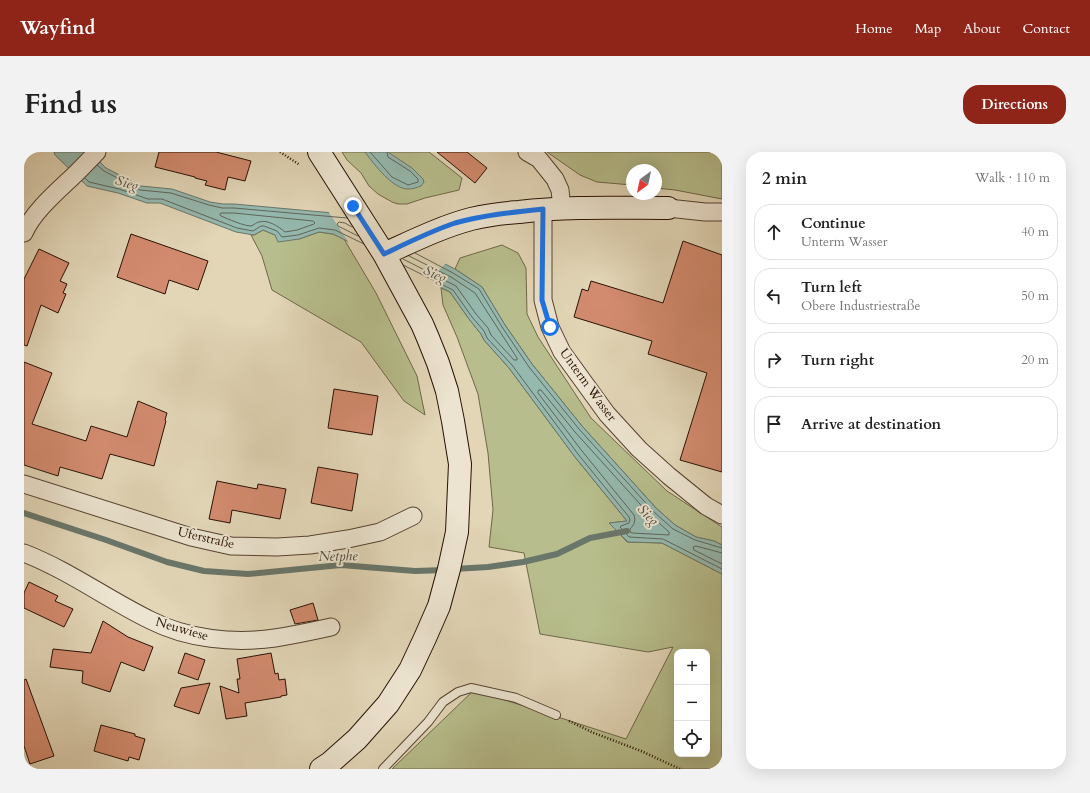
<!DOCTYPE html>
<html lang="en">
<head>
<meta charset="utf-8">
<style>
	:root { --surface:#fff; --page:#f2f2f2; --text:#222; --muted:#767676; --line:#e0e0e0; --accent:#8f2418 }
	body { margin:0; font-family:Cardo,serif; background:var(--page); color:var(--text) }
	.controls { position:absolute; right:12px; bottom:12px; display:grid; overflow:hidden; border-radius:8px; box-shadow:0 4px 16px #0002 }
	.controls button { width:36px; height:36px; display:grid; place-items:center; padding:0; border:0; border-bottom:1px solid var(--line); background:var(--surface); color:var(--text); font:20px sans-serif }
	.compass { position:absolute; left:602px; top:12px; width:36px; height:36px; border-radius:50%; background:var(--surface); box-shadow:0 4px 16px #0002; rotate:213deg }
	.stop { position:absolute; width:12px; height:12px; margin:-9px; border:3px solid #1a73e8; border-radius:50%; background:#fff }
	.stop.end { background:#1a73e8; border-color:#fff; box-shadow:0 1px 4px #0008 }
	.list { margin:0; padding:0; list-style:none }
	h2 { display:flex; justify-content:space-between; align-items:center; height:52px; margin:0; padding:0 16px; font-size:17px }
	h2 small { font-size:13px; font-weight:400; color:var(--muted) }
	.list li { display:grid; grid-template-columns:26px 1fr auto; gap:12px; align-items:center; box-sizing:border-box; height:56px; margin:0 8px 8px; padding:0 8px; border:1px solid var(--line); border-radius:16px }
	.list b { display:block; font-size:15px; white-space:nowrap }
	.list p { margin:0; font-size:13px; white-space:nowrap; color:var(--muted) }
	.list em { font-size:13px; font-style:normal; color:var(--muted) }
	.icon { flex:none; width:22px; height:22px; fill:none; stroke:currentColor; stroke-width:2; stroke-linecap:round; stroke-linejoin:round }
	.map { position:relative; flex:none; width:698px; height:617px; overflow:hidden; border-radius:16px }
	header { display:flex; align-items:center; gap:24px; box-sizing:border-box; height:56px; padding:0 20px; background:var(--accent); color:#fff }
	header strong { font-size:19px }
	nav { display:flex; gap:22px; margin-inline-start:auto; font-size:14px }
	.intro { display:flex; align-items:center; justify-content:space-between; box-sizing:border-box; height:96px; padding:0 24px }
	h1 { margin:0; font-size:28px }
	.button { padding:10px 18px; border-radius:16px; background:var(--accent); color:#fff; font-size:14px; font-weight:700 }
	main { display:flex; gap:24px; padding:0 24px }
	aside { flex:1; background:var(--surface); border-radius:16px; box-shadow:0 4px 16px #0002 }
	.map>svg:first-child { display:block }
	.green { fill:#b7bd8c; stroke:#706748; fill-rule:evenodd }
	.water { fill:#95b9af; stroke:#69766a }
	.pier { fill:#e2d6b7 }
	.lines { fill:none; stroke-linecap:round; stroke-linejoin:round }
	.shore { stroke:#5e6559; stroke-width:1 }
	.stream { stroke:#69766a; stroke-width:6 }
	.building { fill:#d38b6f; stroke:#281103 }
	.lane-casing { stroke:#564230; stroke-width:10 }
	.street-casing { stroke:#564230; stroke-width:19 }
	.secondary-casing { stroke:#281103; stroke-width:24 }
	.path { stroke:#281103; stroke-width:2.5; stroke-dasharray:1 2; stroke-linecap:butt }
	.lane { stroke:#ece4d0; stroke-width:8 }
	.street { stroke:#ece4d0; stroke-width:17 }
	.secondary { stroke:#ece4d0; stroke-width:22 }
	.route { stroke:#1a73e8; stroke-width:5 }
	.labels { text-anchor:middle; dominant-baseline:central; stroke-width:4; stroke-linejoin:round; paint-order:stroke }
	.street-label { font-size:13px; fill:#281103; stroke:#ece4d0 }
	.water-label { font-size:14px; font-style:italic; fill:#4e4c3f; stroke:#ece4d0 }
</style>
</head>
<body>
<header>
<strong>Wayfind</strong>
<nav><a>Home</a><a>Map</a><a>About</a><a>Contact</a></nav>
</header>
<div class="intro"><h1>Find us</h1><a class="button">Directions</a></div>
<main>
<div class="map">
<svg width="698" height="617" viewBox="0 0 698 617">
	<rect width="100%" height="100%" fill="#e2d6b7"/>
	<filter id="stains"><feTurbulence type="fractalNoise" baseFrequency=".005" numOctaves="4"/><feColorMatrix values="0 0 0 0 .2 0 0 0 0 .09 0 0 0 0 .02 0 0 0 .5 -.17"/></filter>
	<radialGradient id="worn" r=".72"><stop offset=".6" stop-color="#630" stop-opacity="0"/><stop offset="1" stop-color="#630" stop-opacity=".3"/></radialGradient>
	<!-- green -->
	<path class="green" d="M318 0H405L438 26 435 38 401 46 383 52H374L368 50 354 42 345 34 337 21 323 8Z
		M523 0H698V47L651 38 632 36V18H608V33L573 30 556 23Z
		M239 78 251 83 275 87 295 80 309 82 320 87 352 141 393 224 401 263 380 249 337 190 248 138 238 104 227 83H230Z
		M478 93 494 101 502 116 503 162 514 185 567 266 643 339 698 375V393L690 389 672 385 651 373 632 356 558 274 508 212 481 173 458 135 431 117 436 106Z
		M417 136 426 140 445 167 457 182 460 188 485 216 551 305 603 369 586 371 603 390 638 391 698 422V617H368L450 538 602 587 649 495 624 500 516 482 500 401 465 395 469 358 464 301 454 242 433 185 419 153ZM653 500H683V602H653Z"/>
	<!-- water -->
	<path class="water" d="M30 0H66L82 16 117 34 148 37 186 50 199 52H210L298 60 323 62 431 117 458 135 481 173 508 212 558 274 632 356 651 373 672 385 690 389 698 393V422L638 391 604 390 585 371 603 369 551 305 485 216 460 188 457 182 445 167 426 140 309 82 295 80 275 87 254 90 251 83 239 78 230 83 212 80 136 51H123L94 41 63 34 31 3Z
		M341 0H364L388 16 399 27 400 30 397 34C394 35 389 37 385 37 369 38 350 12 341 0Z"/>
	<!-- pier -->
	<path class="pier" d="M304 59 324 60 423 110 416 117 412 127 411 136 325 91Z"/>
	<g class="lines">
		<!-- shore -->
		<path class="shore" d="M346 0 368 25 384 33 394 30V27L386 19 364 5 363 0
			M73 13 80 19 116 38 147 41 185 53 198 56H210L323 66
			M61 26 65 30 95 37 124 47H138L213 76 229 79 237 74H240L253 79 258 85 274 83 295 76 311 78 340 92
			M197 61H210L289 69 291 71 290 72 273 78 261 80C255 75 244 67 235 70 233 70 230 73 227 74 220 74 204 67 197 64L196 63Z
			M328 75 321 71 315 70 313 72 314 74 334 84
			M391 101 429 121 455 137 478 175 505 215 555 277 629 359 649 377 671 388 698 396
			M379 107 432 134 452 162 464 176 467 183 490 208H493V206L451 141 427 125 385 104
			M379 113 429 138 448 165 460 179 463 186 488 213 554 302 605 365 606 368 605 371 597 374 596 375 605 385 639 387 698 417
			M515 238H517L551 280 625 362 645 380V383L608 381 606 380V377C610 373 612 369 610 363L558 299 514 241Z
			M698 401 672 394 669 395 670 398 698 412"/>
		<!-- stream -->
		<path class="stream" d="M0 361 82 388 143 410 180 419 224 422 317 413 391 419 421 418
			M430 417 464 415 499 410 533 402 566 386 603 379"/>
	</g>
	<!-- building -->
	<path class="building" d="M135 0H192L227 9 221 29 204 25 201 38 181 33 183 29 171 26V25L131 15Z
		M413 0H443L463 16 451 31Z
		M107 82 184 109 174 138 145 128 141 142 93 125Z
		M659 89 698 103V320L656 308 683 221 624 202 628 189 550 165 558 137 564 139 567 129 639 151Z
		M15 97 45 111 36 129 43 132 39 141 42 142 34 161 17 153 3 194 0 193V127Z
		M0 210 28 221 8 272 62 289 67 274 103 285 114 249 143 261 141 268 142 269 130 314 86 302 78 327 36 315 34 324 0 313Z
		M310 237 354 244 348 283 304 276Z
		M294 315 334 322 328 359 287 351Z
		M193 329 233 337 234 332 262 337 256 367 208 358 206 371 185 367Z
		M5 430 34 444 31 449 49 457 40 475 0 456V441Z
		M289 451 294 468 271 472 266 458Z
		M79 469 104 485 129 495 120 519 97 510 86 540 58 531 59 519 26 515 29 497 67 501Z
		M161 501 181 508 174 528 154 521Z
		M247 501 251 522 254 521 255 528 261 527 263 543 257 544V545L221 551 223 564 202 567 196 534 215 541 213 527H216L213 507Z
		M2 527 30 604 6 612 0 594V528Z
		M186 531 175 562 150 554 157 536Z
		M77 573 111 582V584L121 587 115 608 105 605 104 609 70 599Z"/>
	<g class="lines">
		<!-- lane casing -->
		<g class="lane-casing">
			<path id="lane" d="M359 617 404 570 419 550 434 540 447 536 492 546 532 563"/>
		</g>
		<!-- street casing -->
		<g class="street-casing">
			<path id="street" d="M503 0 515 7 531 27 536 38 538 56
				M644 56 681 60H698
				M519 57V148L526 175 538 200 583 262 615 297 645 324 682 354 698 363
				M0 81C8 62 29 43 44 29 54 20 63 10 73 0
				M0 332 167 385 207 394 253 395 286 393 324 387 356 380 389 364
				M0 401C44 418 83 447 126 468 163 487 210 492 251 486 270 483 289 479 307 475"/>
		</g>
		<!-- secondary casing -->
		<g class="secondary-casing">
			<path id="secondary" d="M295 0 360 102 398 172 404 186 414 211 423 239 429 269 436 312 433 380 425 417 415 454 401 486 386 518 364 552 333 587 306 611 297 617
				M360 102C389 89 417 75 447 67 463 63 479 61 495 60 545 54 594 56 644 56"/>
		</g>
		<!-- path -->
		<path class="path" d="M256 0 276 13
			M545 569 570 581 617 599 656 617"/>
		<!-- lane -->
		<use href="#lane" class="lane"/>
		<!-- street -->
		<use href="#street" class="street"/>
		<!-- secondary -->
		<use href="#secondary" class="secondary"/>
	</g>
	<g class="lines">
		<!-- route -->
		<path class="route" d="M329 54 360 102C383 91 407 79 431 71 460 63 490 60 519 57L518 148 526 175"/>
	</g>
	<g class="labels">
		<!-- street labels -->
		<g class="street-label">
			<text transform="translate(564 233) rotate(54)">Unterm Wasser</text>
			<text transform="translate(182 386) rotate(13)">Uferstraße</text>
			<text transform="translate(158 477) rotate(16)">Neuwiese</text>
		</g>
		<!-- water labels -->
		<g class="water-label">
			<text transform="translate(103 31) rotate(17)">Sieg</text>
			<text transform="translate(411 122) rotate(25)">Sieg</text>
			<text transform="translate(624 363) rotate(46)">Sieg</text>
			<text transform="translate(314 404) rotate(-1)">Netphe</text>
		</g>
	</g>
	<rect width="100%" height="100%" filter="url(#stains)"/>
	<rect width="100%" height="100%" fill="url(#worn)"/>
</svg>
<div class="controls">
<button>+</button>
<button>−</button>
<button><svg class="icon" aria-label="locate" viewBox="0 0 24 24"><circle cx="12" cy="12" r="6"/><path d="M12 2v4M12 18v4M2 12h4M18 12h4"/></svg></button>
</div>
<svg class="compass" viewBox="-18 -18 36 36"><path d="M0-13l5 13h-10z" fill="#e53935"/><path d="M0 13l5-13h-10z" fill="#767676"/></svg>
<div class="stop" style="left:526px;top:175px"></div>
<div class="stop end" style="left:329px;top:54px"></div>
</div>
<aside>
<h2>2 min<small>Walk · 110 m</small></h2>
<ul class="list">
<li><svg class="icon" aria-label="ahead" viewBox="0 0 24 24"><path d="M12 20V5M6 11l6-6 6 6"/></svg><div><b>Continue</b><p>Unterm Wasser</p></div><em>40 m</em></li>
<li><svg class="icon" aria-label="left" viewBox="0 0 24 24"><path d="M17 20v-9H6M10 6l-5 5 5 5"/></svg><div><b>Turn left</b><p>Obere Industriestraße</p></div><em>50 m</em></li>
<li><svg class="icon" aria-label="right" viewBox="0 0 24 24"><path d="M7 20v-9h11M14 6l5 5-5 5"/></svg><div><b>Turn right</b></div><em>20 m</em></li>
<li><svg class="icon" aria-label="arrive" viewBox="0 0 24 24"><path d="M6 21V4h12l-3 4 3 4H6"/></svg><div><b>Arrive at destination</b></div></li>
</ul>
</aside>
</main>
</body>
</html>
